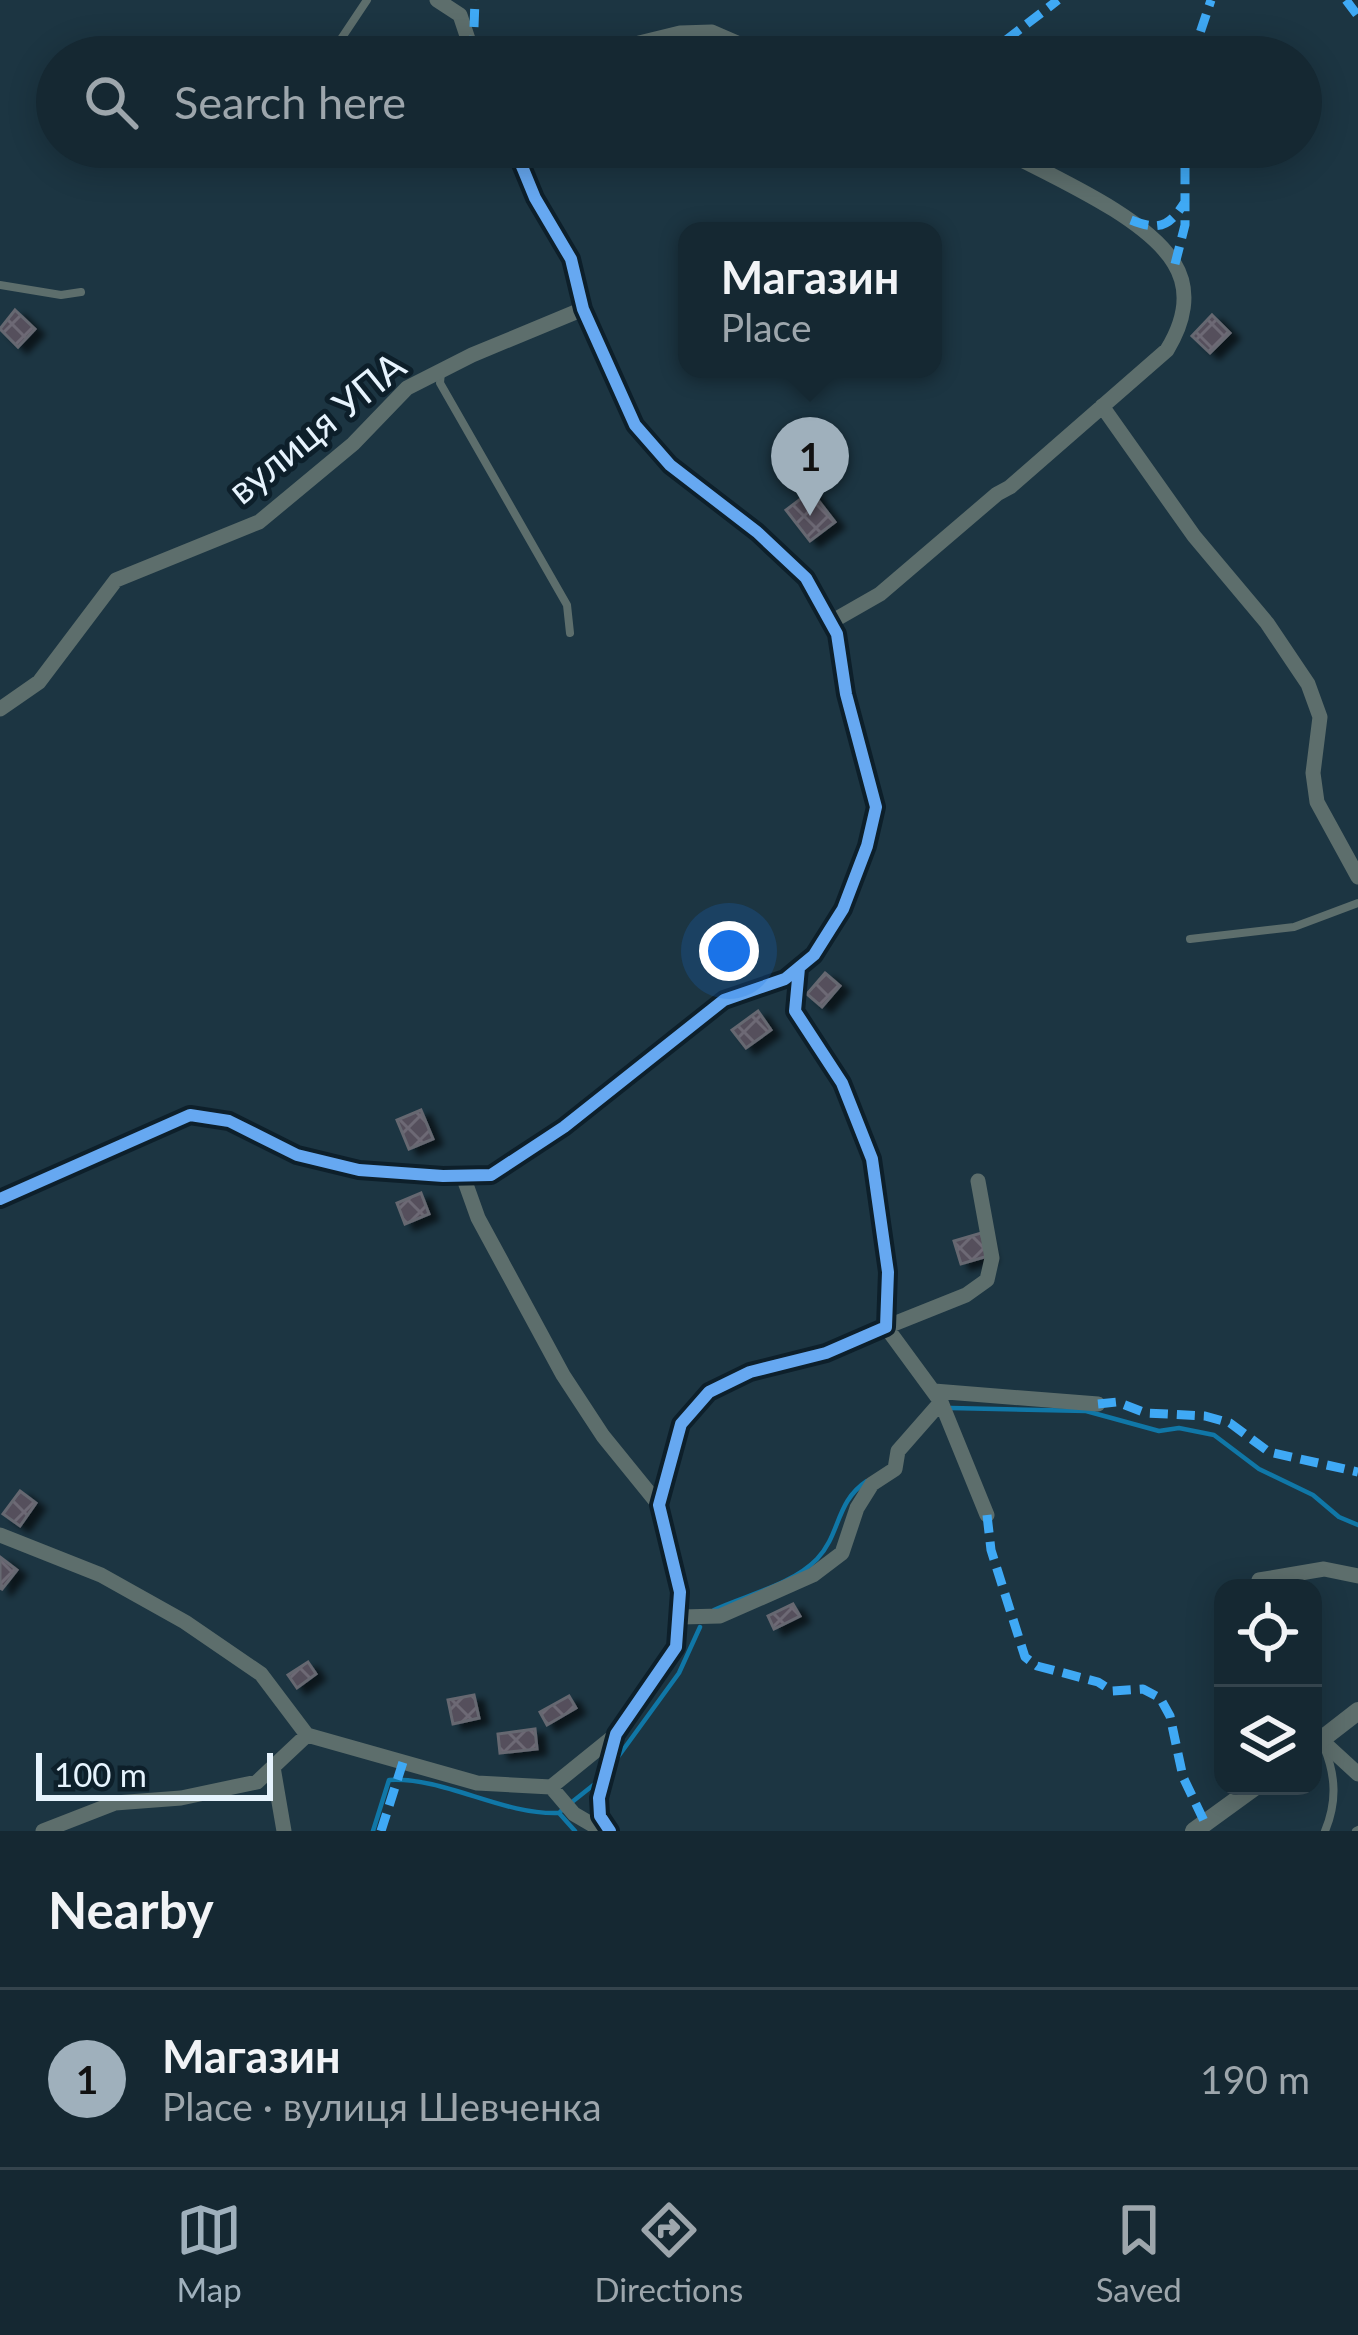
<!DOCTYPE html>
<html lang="en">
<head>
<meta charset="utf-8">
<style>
	:root { --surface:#152832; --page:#22343e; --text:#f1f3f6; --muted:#9da6ac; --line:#34444d; --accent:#9fb0bc }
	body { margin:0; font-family:Lato,sans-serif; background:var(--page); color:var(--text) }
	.controls { position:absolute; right:36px; bottom:36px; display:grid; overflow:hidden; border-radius:24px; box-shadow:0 6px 30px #0003 }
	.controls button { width:108px; height:108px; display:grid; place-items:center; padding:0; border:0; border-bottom:3px solid var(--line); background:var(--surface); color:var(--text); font:60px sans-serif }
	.scale { position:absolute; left:36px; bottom:30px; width:237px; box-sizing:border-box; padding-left:12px; border:6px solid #e6f3fd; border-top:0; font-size:33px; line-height:42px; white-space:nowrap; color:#e6f3fd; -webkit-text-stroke:9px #0d1f2a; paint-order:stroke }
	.you { position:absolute; left:729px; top:951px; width:42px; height:42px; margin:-30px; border:9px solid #fff; border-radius:50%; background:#1a73e8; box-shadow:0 0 0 18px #1a73e833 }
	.badge { display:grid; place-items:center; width:78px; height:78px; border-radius:50%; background:var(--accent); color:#111; font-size:39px; font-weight:700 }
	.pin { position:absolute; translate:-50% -99px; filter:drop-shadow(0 3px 6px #0008) }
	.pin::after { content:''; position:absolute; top:63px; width:42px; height:36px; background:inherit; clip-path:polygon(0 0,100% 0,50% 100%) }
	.popup { position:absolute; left:678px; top:222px; width:264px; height:156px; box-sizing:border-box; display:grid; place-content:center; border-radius:24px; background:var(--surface); filter:drop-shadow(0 3px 9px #0005); font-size:39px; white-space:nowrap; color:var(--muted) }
	.popup b { font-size:45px; color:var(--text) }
	.popup::after { content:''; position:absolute; left:50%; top:100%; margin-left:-24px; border:24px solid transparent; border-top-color:var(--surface) }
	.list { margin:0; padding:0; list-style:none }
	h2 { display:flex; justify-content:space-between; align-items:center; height:156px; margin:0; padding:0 48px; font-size:51px }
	h2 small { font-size:39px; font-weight:400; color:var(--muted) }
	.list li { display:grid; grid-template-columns:78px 1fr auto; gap:36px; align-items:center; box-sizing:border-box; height:180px; padding:0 48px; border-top:3px solid var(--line) }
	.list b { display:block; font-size:45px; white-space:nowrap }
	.list p { margin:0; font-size:39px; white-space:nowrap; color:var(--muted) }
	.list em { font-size:39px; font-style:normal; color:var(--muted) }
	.icon { flex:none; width:66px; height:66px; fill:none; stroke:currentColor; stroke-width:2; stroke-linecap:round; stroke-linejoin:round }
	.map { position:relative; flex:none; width:1358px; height:1831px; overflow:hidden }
	.search { position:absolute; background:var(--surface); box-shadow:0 6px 30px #0003; left:36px; right:36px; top:36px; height:132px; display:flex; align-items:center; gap:30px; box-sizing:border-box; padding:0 42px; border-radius:66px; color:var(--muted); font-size:45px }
	.sheet { height:336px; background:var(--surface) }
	nav { display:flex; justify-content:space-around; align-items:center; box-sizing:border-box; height:168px; border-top:3px solid var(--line); background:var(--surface); font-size:33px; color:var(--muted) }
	nav a { display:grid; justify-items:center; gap:6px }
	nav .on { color:var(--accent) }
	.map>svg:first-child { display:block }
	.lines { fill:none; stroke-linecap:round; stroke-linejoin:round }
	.stream { stroke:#1077a7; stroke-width:4.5 }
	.building { fill:url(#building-cross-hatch); stroke:#666871; stroke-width:3; filter:url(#shadow) }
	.service { stroke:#5d6e6c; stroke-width:8 }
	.minor { stroke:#5d6e6c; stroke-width:15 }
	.tertiary { stroke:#5d6e6c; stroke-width:18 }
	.quiet { stroke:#3fa9f5; stroke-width:9; stroke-dasharray:18 9; stroke-linecap:butt }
	.cycleway-casing { stroke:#0d1f2a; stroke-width:20 }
	.cycleway { stroke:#66a8f1; stroke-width:12 }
	.labels { text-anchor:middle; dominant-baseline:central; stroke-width:10; stroke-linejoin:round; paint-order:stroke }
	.street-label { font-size:39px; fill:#e6f3fd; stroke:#0d1f2a }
</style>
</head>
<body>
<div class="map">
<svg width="1358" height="1831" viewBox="0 0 1358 1831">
	<defs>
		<pattern id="building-cross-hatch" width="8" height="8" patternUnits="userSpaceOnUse" patternTransform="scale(3)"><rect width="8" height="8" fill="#554f5c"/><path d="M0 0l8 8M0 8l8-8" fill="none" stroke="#6d6974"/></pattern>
		<filter id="shadow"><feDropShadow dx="9" dy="5.5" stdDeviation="3" flood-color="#0009"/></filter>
	</defs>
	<rect width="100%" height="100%" fill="#1c3542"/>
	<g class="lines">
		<!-- stream -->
		<path class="stream" d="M951 1408 1086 1411 1159 1431 1179 1428 1214 1435 1259 1469 1313 1495 1339 1517 1358 1525
			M714 1610C746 1595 792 1585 817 1559 841 1534 835 1502 867 1481
			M615 1761 679 1673 700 1627
			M572 1802 596 1783
			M563 1809 559 1813 575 1831
			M373 1831 389 1780C446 1777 501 1815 559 1813"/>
	</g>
	<!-- building -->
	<path class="building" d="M15 310 35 329 18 347 0 329Z
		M1212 315 1230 333 1210 353 1192 336Z
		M811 491 835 522 810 541 786 510Z
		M825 973 840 986 822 1007 807 994Z
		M758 1011 771 1030 746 1048 732 1030Z
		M421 1110 433 1139 409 1149 397 1120Z
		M421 1193 429 1214 405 1224 397 1203Z
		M981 1233 988 1256 961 1264 954 1241Z
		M20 1491 36 1503 20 1526 3 1514Z
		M0 1557 17 1570 2 1589 0 1588Z
		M793 1604 800 1616 774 1629 768 1616Z
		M308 1662 316 1674 297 1688 288 1675Z
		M474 1695 479 1718 453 1724 448 1700Z
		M569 1696 576 1708 547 1725 540 1712Z
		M535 1729 537 1749 500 1753 498 1734Z"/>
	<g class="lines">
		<!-- service -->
		<path class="service" d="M329 57 367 0
			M0 285 61 295 81 292
			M441 372 440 383 567 605 570 633
			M1190 939 1294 927 1358 903
			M1324 1747C1336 1776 1337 1802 1325 1831
			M1356 1831 1358 1830"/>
		<!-- minor -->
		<path class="minor" d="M437 0 460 15 474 57
			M582 57 680 33 712 32 769 57
			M1102 406 1194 536 1267 623 1308 684 1320 717 1313 773 1317 802 1358 877
			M831 622 880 594 997 494 1010 487 1167 350C1183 324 1192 292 1174 263 1145 215 1046 174 997 147
			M0 709 39 682 116 580 259 522 353 444 407 388 472 355 583 309
			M463 1176 478 1218 563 1375 603 1436 659 1505
			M0 1199 190 1115 229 1121 297 1155 359 1170 443 1176 491 1175 564 1127 724 1000 785 979 814 955 843 909 867 846 876 807 846 694 837 634 806 578 757 532 670 465 635 425 583 309 571 259 535 198 514 147
			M934 1391 1098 1404
			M941 1402 987 1515
			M0 1535 101 1575 185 1622 261 1674 307 1735 477 1783 551 1787 574 1814 603 1831
			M1259 1580 1324 1569 1358 1576
			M681 1617 720 1616 813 1575 842 1553 857 1508 872 1484 895 1469 898 1451 941 1402 886 1327 966 1295 987 1280 992 1258 978 1181
			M1321 1740 1358 1774
			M273 1767 284 1831
			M551 1787 614 1736
			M43 1831 115 1803 181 1798 257 1782 307 1735
			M610 1831 600 1816 599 1798 616 1734 676 1647 680 1592 659 1505 681 1424 709 1392 750 1372 826 1353 886 1327 888 1272 872 1159 842 1083 795 1011 799 968"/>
		<!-- tertiary -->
		<path class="tertiary" d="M1313 1746 1358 1711
			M1194 1831 1256 1786"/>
		<!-- quiet -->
		<path class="quiet" d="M1346 0 1358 16
			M473 54 475 0
			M984 57 1058 0
			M1192 57 1211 0
			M1131 220C1159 231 1169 227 1185 202
			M1175 264 1185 225V147
			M1098 1404 1117 1402 1146 1413 1205 1416 1230 1423 1269 1452 1358 1472
			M987 1515 991 1550 1025 1657 1037 1666 1098 1682 1112 1691 1143 1689 1160 1698 1170 1716 1183 1777 1205 1823
			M381 1831 403 1762"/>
		<!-- cycleway casing -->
		<g class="cycleway-casing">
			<path id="cycleway" d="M0 1199 190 1115 229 1121 297 1155 359 1170 443 1176 491 1175 564 1127 724 1000 785 979 814 955 843 909 867 846 876 807 846 694 837 634 806 578 757 532 670 465 635 425 583 309 571 259 535 198 514 147
				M610 1831 600 1816 599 1798 616 1734 676 1647 680 1592 659 1505 681 1424 709 1392 750 1372 826 1353 886 1327 888 1272 872 1159 842 1083 795 1011 799 968"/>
		</g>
		<!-- cycleway -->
		<use href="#cycleway" class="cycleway"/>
	</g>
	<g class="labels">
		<!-- street labels -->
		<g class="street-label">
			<text transform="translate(316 427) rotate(-39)">вулиця УПА</text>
		</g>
	</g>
</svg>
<div class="controls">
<button><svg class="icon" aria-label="locate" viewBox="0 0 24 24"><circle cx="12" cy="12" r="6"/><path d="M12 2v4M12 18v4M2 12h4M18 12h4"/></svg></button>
<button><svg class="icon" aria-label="layers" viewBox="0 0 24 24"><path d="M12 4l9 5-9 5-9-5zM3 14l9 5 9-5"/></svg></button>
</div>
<div class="scale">100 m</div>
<div class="you"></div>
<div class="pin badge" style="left:810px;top:516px">1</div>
<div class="popup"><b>Магазин</b>Place</div>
<div class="search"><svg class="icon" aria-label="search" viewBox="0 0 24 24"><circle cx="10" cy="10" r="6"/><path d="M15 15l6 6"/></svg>Search here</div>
</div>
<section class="sheet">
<h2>Nearby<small></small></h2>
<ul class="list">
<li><span class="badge">1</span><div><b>Магазин</b><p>Place · вулиця Шевченка</p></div><em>190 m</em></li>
</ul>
</section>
<nav>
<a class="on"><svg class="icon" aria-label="map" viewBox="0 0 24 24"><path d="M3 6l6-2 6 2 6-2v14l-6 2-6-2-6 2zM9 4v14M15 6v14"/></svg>Map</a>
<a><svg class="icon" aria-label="directions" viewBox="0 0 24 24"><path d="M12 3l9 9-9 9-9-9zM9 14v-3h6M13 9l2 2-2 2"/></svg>Directions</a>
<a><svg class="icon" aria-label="saved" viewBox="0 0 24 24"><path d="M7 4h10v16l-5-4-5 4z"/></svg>Saved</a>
</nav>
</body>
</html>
